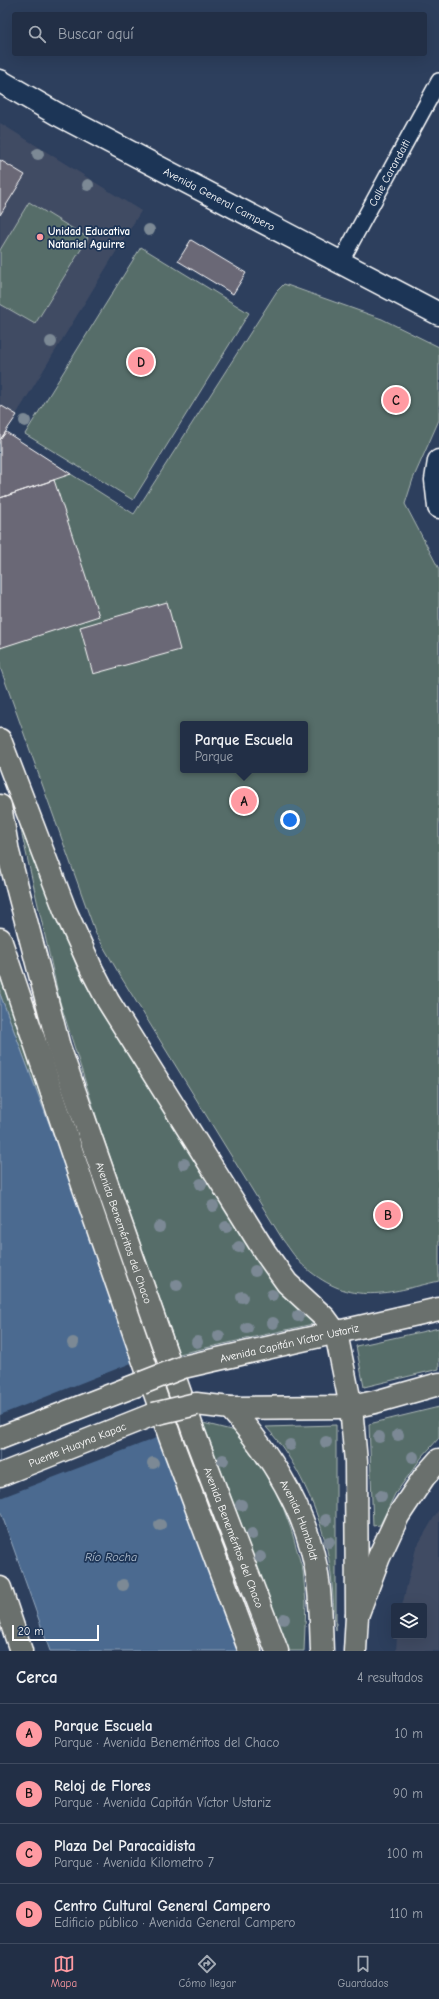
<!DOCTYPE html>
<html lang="es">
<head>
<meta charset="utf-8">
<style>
	:root { --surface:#222f46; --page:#2e3b51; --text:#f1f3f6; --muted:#a2a9b3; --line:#3f4a5f; --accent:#ff9aa2 }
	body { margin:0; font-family:"Comic Neue",sans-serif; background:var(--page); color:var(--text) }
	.controls { position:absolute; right:12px; bottom:12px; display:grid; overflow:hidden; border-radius:4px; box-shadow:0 4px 16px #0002 }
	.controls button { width:36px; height:36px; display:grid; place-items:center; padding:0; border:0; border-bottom:1px solid var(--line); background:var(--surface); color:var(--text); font:20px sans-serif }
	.scale { position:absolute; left:12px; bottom:10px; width:87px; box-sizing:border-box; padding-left:4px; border:2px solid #fff; border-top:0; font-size:11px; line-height:14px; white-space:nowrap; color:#fff; -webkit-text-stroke:3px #1d3557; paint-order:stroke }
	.you { position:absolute; left:290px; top:820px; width:14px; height:14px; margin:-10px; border:3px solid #fff; border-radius:50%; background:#1a73e8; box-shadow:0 0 0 6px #1a73e833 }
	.badge { display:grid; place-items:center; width:26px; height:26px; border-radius:50%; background:var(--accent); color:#111; font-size:13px; font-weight:700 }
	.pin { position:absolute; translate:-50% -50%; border:2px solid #fff; box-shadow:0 1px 4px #0006 }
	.popup { position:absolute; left:180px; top:721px; width:128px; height:52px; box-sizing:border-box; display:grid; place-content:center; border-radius:4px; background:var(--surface); filter:drop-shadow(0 1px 3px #0005); font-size:13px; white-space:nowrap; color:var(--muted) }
	.popup b { font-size:15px; color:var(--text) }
	.popup::after { content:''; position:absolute; left:50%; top:100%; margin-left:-8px; border:8px solid transparent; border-top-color:var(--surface) }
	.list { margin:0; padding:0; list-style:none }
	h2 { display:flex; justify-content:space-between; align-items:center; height:52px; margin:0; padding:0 16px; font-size:17px }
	h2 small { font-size:13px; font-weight:400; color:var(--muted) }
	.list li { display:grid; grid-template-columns:26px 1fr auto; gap:12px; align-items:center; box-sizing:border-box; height:60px; padding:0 16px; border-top:1px solid var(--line) }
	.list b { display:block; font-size:15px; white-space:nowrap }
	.list p { margin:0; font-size:13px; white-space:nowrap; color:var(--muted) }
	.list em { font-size:13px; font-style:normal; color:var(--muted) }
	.icon { flex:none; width:22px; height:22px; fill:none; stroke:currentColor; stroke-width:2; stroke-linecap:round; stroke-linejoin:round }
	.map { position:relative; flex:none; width:439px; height:1651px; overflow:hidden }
	.search { position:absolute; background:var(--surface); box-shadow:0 4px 16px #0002; left:12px; right:12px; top:12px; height:44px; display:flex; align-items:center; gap:10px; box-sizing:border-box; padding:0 14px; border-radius:4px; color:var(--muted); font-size:15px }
	.sheet { height:292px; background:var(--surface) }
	nav { display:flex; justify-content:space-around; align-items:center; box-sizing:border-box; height:56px; border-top:1px solid var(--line); background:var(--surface); font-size:11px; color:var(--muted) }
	nav a { display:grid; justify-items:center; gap:2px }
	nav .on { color:var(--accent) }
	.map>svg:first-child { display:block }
	.built { fill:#404b64 }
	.green { fill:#566d69; stroke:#aab6b4; fill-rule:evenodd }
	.water { fill:#4b6b90; stroke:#93a6bc }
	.pier { fill:#2d3f5d }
	.building { fill:#6b6776; stroke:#fff }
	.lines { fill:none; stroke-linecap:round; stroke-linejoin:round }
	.service-casing { stroke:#fff; stroke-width:18 }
	.minor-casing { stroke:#fff; stroke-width:25 }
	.tertiary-casing { stroke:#fff; stroke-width:25 }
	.primary-casing { stroke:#fff; stroke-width:25 }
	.service { stroke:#1d3557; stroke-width:15 }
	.minor { stroke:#1d3557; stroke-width:22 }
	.tertiary { stroke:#1d3557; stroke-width:22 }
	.primary { stroke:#6b706d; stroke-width:22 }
	.primary-bridge-casing { stroke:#fff; stroke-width:25; stroke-linecap:butt }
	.primary-bridge { stroke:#6b706d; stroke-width:22 }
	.tree { fill:#7b8995 }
	.poi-dot { fill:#ff9aa2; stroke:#1d3557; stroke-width:1.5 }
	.labels { text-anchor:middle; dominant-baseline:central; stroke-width:3.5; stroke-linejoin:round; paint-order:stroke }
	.street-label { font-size:11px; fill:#fff; stroke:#1d3557 }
	.poi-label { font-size:11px; font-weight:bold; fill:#fff; stroke:#1d3557; text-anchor:start }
	.water-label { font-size:12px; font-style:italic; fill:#b7c4d3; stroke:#1d3557 }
</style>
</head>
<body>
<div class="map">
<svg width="439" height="1651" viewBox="0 0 439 1651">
	<rect width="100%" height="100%" fill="#2d3f5d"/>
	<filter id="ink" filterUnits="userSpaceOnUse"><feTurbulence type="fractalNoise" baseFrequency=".025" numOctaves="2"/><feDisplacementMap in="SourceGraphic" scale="8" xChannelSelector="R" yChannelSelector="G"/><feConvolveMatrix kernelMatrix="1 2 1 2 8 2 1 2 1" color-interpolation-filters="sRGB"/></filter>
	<g filter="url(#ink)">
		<!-- built -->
		<path class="built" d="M0 123 141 211 0 441Z
			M439 1509V1651H396L397 1636H424V1606H402L416 1548Z"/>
		<!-- green -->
		<path class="green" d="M29 202 88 238 35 324 0 304V250Z
			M141 247 249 313 133 500 25 434Z
			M284 284 382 319 439 347V420L413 479 405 504 439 569V1281C387 1293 352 1307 306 1268 297 1261 290 1249 283 1240L121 977 96 934 0 667V441L6 433 134 514 277 291ZM183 724H305V770H183Z
			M15 804 78 970 99 1009 202 1172 282 1293 317 1323 179 1354 100 1128 60 1002Z
			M0 976 75 1192 0 994Z
			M439 1328V1369L364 1387 356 1346Z
			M439 1407V1438L422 1457 395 1494 380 1525 373 1526 369 1424Z
			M203 1423 235 1431 248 1447 278 1494 291 1529 303 1571 306 1603 304 1651H289Z
			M336 1425V1631C333 1606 333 1580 328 1555 320 1512 296 1459 266 1427Z"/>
		<!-- water -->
		<path class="water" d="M0 994 75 1192 242 1651H50L0 1510Z"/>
		<!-- pier -->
		<path class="pier" d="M134 1362 164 1435 0 1498V1415Z"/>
		<!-- building -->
		<path class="building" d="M0 160 25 175 0 215Z
			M191 240 246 273 233 294 178 261Z
			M0 405 17 415 0 440Z
			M6 432 71 474 0 498V440Z
			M54 480 99 616 0 648V498Z
			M167 602 180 650 93 674 80 627Z"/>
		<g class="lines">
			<!-- service casing -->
			<g class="service-casing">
				<g id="service">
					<path id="s1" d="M340 263 439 81"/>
				</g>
			</g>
			<!-- minor casing -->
			<g class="minor-casing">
				<path id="minor" d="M439 461 436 480 439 507"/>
			</g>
			<!-- tertiary casing -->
			<g class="tertiary-casing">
				<g id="tertiary">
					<path id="s2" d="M0 81 57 114 439 314"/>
				</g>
			</g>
			<!-- primary casing -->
			<g class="primary-casing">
				<g id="primary">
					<path d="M0 740 65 910 92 970 108 1001 265 1252 287 1283 325 1318 336 1333 351 1407 356 1462 357 1616"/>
					<path id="s3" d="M0 806 8 852 59 1047 194 1433 277 1651"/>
					<path d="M0 939 84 1188 170 1437 250 1651"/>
					<path id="s4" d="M183 1367 439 1309"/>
					<path d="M196 1404 230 1408 351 1407 375 1402 439 1384"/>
					<path id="s5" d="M230 1408C273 1457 310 1515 318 1581 321 1604 321 1628 322 1651"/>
					<path d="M0 1438 142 1383"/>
					<path id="s6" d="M0 1475 154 1414"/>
					<path d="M0 1588 21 1651"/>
					<path d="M355 1651 357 1616 379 1557 398 1516 424 1477 439 1460"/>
				</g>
			</g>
			<!-- service -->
			<use href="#service" class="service"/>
			<!-- minor -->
			<use href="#minor" class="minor"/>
			<!-- tertiary -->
			<use href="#tertiary" class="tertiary"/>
			<!-- primary -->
			<use href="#primary" class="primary"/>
			<!-- primary-bridge casing -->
			<g class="primary-bridge-casing">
				<path id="primary-bridge" d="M142 1383 183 1367
					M154 1414 196 1404"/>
			</g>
			<!-- primary-bridge -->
			<use href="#primary-bridge" class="primary-bridge"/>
		</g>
		<!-- trees -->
		<g class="tree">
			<circle cx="38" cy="154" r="6"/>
			<circle cx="88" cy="185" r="6"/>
			<circle cx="149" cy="230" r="6"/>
			<circle cx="51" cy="342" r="6"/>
			<circle cx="25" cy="421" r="6"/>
			<circle cx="184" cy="1164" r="6"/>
			<circle cx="201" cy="1184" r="6"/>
			<circle cx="213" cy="1206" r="6"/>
			<circle cx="159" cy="1227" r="6"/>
			<circle cx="226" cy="1227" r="6"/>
			<circle cx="239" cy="1247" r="6"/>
			<circle cx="255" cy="1271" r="6"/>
			<circle cx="177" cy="1285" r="6"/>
			<circle cx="272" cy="1295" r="6"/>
			<circle cx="242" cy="1297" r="6"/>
			<circle cx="298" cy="1316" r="6"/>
			<circle cx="273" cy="1323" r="6"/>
			<circle cx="247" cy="1328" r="6"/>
			<circle cx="219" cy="1336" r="6"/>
			<circle cx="197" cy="1342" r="6"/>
			<circle cx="73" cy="1343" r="6"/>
			<circle cx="398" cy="1435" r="6"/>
			<circle cx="379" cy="1437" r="6"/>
			<circle cx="326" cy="1442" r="6"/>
			<circle cx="290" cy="1445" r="6"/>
			<circle cx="413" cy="1457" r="6"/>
			<circle cx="223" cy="1460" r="6"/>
			<circle cx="153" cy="1463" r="6"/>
			<circle cx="381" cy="1496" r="6"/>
			<circle cx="241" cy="1505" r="6"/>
			<circle cx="326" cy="1520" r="6"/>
			<circle cx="160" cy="1525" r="6"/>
			<circle cx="252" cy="1534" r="6"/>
			<circle cx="329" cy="1542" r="6"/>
			<circle cx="260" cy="1557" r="6"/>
			<circle cx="123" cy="1585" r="6"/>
			<circle cx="284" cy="1619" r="6"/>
		</g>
	</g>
	<!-- markers -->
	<circle class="poi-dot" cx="40" cy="237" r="4"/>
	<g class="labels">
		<!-- street labels -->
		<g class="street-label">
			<text stroke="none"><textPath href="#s1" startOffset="103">Calle Carandaiti</textPath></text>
			<text stroke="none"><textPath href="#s2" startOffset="249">Avenida General Campero</textPath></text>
			<text stroke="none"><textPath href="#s3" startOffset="445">Avenida Beneméritos del Chaco</textPath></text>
			<text stroke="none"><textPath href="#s4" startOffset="109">Avenida Capitán Víctor Ustariz</textPath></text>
			<text stroke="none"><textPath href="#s6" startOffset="83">Puente Huayna Kapac</textPath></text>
			<text stroke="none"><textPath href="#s5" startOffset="133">Avenida Humboldt</textPath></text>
			<text stroke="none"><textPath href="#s3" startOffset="769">Avenida Beneméritos del Chaco</textPath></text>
		</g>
		<!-- poi labels -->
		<g class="poi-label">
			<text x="48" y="231">Unidad Educativa<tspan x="48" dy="13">Nataniel Aguirre</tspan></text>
		</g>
		<!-- water labels -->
		<g class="water-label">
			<text x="111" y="1557">Río Rocha</text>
		</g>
	</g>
</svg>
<div class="controls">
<button><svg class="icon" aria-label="layers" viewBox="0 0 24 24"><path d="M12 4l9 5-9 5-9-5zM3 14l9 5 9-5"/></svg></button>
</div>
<div class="scale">20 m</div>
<div class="you"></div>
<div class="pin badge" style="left:244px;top:801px">A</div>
<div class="popup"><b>Parque Escuela</b>Parque</div>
<div class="pin badge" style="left:388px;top:1215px">B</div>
<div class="pin badge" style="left:396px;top:400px">C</div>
<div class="pin badge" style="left:141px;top:362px">D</div>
<div class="search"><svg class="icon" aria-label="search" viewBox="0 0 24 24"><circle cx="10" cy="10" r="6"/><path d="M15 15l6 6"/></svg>Buscar aquí</div>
</div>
<section class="sheet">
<h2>Cerca<small>4 resultados</small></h2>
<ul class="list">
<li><span class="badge">A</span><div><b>Parque Escuela</b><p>Parque · Avenida Beneméritos del Chaco</p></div><em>10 m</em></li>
<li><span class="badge">B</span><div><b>Reloj de Flores</b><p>Parque · Avenida Capitán Víctor Ustariz</p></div><em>90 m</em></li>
<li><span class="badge">C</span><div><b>Plaza Del Paracaidista</b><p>Parque · Avenida Kilometro 7</p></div><em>100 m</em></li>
<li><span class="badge">D</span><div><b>Centro Cultural General Campero</b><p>Edificio público · Avenida General Campero</p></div><em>110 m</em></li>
</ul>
</section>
<nav>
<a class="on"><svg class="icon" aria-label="map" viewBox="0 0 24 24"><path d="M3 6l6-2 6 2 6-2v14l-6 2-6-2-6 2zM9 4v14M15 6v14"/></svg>Mapa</a>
<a><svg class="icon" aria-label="directions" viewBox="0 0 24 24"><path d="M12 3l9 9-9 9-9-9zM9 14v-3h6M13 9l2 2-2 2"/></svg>Cómo llegar</a>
<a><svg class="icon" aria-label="saved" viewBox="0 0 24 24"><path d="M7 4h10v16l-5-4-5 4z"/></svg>Guardados</a>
</nav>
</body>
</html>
